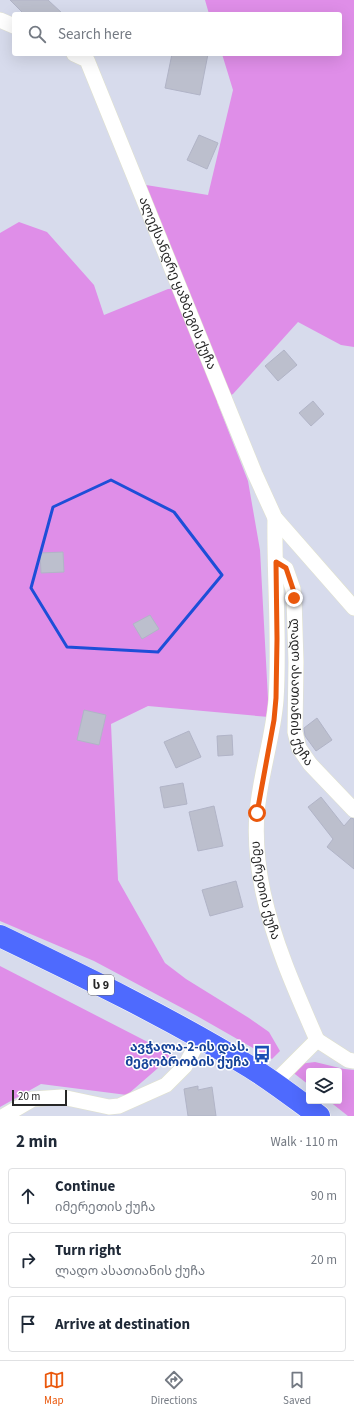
<!DOCTYPE html>
<html lang="en">
<head>
<meta charset="utf-8">
<style>
	:root { --surface:#fff; --page:#f2f2f3; --text:#1f2937; --muted:#747a83; --line:#e0e1e3; --accent:#ea580c }
	body { margin:0; font-family:"Source Sans 3","Noto Sans Georgian",sans-serif; background:var(--page); color:var(--text) }
	.controls { position:absolute; right:12px; bottom:12px; display:grid; overflow:hidden; border-radius:4px; box-shadow:0 4px 16px #0002 }
	.controls button { width:36px; height:36px; display:grid; place-items:center; padding:0; border:0; border-bottom:1px solid var(--line); background:var(--surface); color:var(--text); font:20px sans-serif }
	.scale { position:absolute; left:12px; bottom:10px; width:55px; box-sizing:border-box; padding-left:4px; border:2px solid #272727; border-top:0; font-size:11px; line-height:14px; white-space:nowrap; color:#272727; -webkit-text-stroke:3px #fff; paint-order:stroke }
	.stop { position:absolute; width:12px; height:12px; margin:-9px; border:3px solid #ea580c; border-radius:50%; background:#fff }
	.stop.end { background:#ea580c; border-color:#fff; box-shadow:0 1px 4px #0008 }
	.list { margin:0; padding:0; list-style:none }
	h2 { display:flex; justify-content:space-between; align-items:center; height:52px; margin:0; padding:0 16px; font-size:17px }
	h2 small { font-size:13px; font-weight:400; color:var(--muted) }
	.list li { display:grid; grid-template-columns:26px 1fr auto; gap:12px; align-items:center; box-sizing:border-box; height:56px; margin:0 8px 8px; padding:0 8px; border:1px solid var(--line); border-radius:4px }
	.list b { display:block; font-size:15px; white-space:nowrap }
	.list p { margin:0; font-size:13px; white-space:nowrap; color:var(--muted) }
	.list em { font-size:13px; font-style:normal; color:var(--muted) }
	.icon { flex:none; width:22px; height:22px; fill:none; stroke:currentColor; stroke-width:2; stroke-linecap:round; stroke-linejoin:round }
	.map { position:relative; flex:none; width:354px; height:1116px; overflow:hidden }
	.search { position:absolute; background:var(--surface); box-shadow:0 4px 16px #0002; left:12px; right:12px; top:12px; height:44px; display:flex; align-items:center; gap:10px; box-sizing:border-box; padding:0 14px; border-radius:4px; color:var(--muted); font-size:15px }
	.sheet { height:244px; background:var(--surface) }
	nav { display:flex; justify-content:space-around; align-items:center; box-sizing:border-box; height:56px; border-top:1px solid var(--line); background:var(--surface); font-size:11px; color:var(--muted) }
	nav a { display:grid; justify-items:center; gap:2px }
	nav .on { color:var(--accent) }
	.map>svg:first-child { display:block }
	.green { fill:#df8ee8 }
	.building { fill:#bcbfcd; stroke:#b1b4c7 }
	.lines { fill:none; stroke-linecap:round; stroke-linejoin:round }
	.minor-casing { stroke:#e1e2cc; stroke-width:16 }
	.trunk-casing { stroke:#fff; stroke-width:23 }
	.minor { stroke:#fff; stroke-width:15 }
	.trunk { stroke:#4e6afe; stroke-width:22 }
	.route { stroke:#ea580c; stroke-width:5 }
	.marked { fill:none; stroke:#1d4ed8; stroke-width:3; stroke-linejoin:round }
	.labels { text-anchor:middle; dominant-baseline:central; stroke-width:3; stroke-linejoin:round; paint-order:stroke }
	.shield { fill:#fff; stroke:#686868; stroke-width:1 }
	.shield-label { font-size:12px; font-weight:bold; fill:#272727 }
	.street-label { font-size:13px; fill:#272727; stroke:#fff }
	.transit-label { font-size:13px; font-weight:bold; fill:#164399; stroke:#fff; text-anchor:end }
</style>
</head>
<body>
<div class="map">
<svg width="354" height="1116" viewBox="0 0 354 1116">
	<rect width="100%" height="100%" fill="#d7dbec"/>
	<!-- green -->
	<path class="green" d="M205 0H354V347L341 345 298 322 233 394 217 402 248 481 260 550 269 717 148 706 111 724 118 880 165 963 186 979 249 1018 269 1032 280 1051 272 1059 197 1016 94 961 0 921V233L19 222 47 232 94 285 104 315 168 289 187 288 146 185 208 195 233 90 222 54H340V14H209Z
		M0 966 173 1055 127 1095 41 1084 0 1107Z
		M315 1062 344 1069 354 1070V1116H348L329 1101H339V1071H309V1085L291 1071 299 1064Z"/>
	<!-- building -->
	<path class="building" d="M10 0H48L63 14H24Z
		M172 54H208L200 95 165 88Z
		M199 135 218 143 207 169 187 160Z
		M284 350 297 365 278 381 265 366Z
		M313 401 324 414 311 426 299 413Z
		M63 552 64 572 41 573 40 553Z
		M150 615 159 629 142 639 133 624Z
		M84 710 106 715 99 745 77 740Z
		M317 718 332 740 316 751 305 736 304 728Z
		M189 731 201 757 176 768 164 742Z
		M232 735 233 755 218 756 217 736Z
		M183 783 187 804 164 808 160 787Z
		M321 797 344 826 351 818 354 819V869L327 847 333 839 308 807Z
		M214 806 223 846 198 851 189 812Z
		M236 881 243 907 210 916 202 890Z
		M198 1086V1090L212 1087 216 1116H188L184 1089Z"/>
	<g class="lines">
		<!-- minor casing -->
		<g class="minor-casing">
			<g id="minor">
				<path d="M0 20 14 26"/>
				<path id="s1" d="M74 54 87 60 255 474 275 518 354 608"/>
				<path id="s2" d="M275 518C274 579 280 639 276 700 273 738 260 775 257 813 255 838 258 868 263 892 274 943 296 992 317 1040"/>
				<path id="s3" d="M276 562 286 569 293 589 294 598 296 662 295 732 299 748 310 764 354 810"/>
				<path d="M274 1083 317 1040 348 1060 354 1061"/>
				<path d="M4 1116 33 1099 62 1097 109 1107 119 1106 166 1085 185 1066 200 1038"/>
			</g>
		</g>
		<!-- trunk casing -->
		<g class="trunk-casing">
			<path id="trunk" d="M0 936C85 977 170 1018 250 1067 274 1082 296 1099 319 1116"/>
		</g>
		<!-- minor -->
		<use href="#minor" class="minor"/>
		<!-- trunk -->
		<use href="#trunk" class="trunk"/>
	</g>
	<g class="lines">
		<!-- route -->
		<path class="route" d="M257 813 274 720 276 698 277 639 276 562 286 568 293 589 294 598"/>
	</g>
	<!-- marked area -->
	<path class="marked" d="M111 480 174 512 222 575 158 652 67 647 31 588 53 507Z"/>
	<!-- icons -->
	<defs>
		<g id="bus-bare" transform="scale(1.38)"><path d="M-5-6H5V4H4V6H2V4H-2V6H-4V4H-5ZM-3.5-4V0h7V-4ZM-3.5 1.2v1.5H-2V1.2ZM2 1.2v1.5H3.5V1.2Z" fill="#1a4fb4" stroke="#fff" stroke-width="2.5" paint-order="stroke"/></g>
	</defs>
	<g fill-rule="evenodd">
		<use href="#bus-bare" x="262" y="1054"/>
	</g>
	<g class="labels">
		<!-- shield labels -->
		<rect class="shield" x="88" y="975" width="26" height="20" rx="3"/>
		<g class="shield-label">
			<text x="101" y="985">ს 9</text>
		</g>
		<!-- street labels -->
		<g class="street-label">
			<text stroke="none"><textPath href="#s1" startOffset="255">ალექსანდრე ყაზბეგის ქუჩა</textPath></text>
			<text stroke="none"><textPath href="#s3" startOffset="138">ლადო ასათიანის ქუჩა</textPath></text>
			<text stroke="none"><textPath href="#s2" startOffset="375">იმერეთის ქუჩა</textPath></text>
		</g>
		<!-- transit labels -->
		<g class="transit-label">
			<text x="249" y="1047">ავჭალა-2-ის დას.<tspan x="249" dy="15">მეგობრობის ქუჩა</tspan></text>
		</g>
	</g>
</svg>
<div class="controls">
<button><svg class="icon" aria-label="layers" viewBox="0 0 24 24"><path d="M12 4l9 5-9 5-9-5zM3 14l9 5 9-5"/></svg></button>
</div>
<div class="scale">20 m</div>
<div class="stop" style="left:257px;top:813px"></div>
<div class="stop end" style="left:294px;top:598px"></div>
<div class="search"><svg class="icon" aria-label="search" viewBox="0 0 24 24"><circle cx="10" cy="10" r="6"/><path d="M15 15l6 6"/></svg>Search here</div>
</div>
<section class="sheet">
<h2>2 min<small>Walk · 110 m</small></h2>
<ul class="list">
<li><svg class="icon" aria-label="ahead" viewBox="0 0 24 24"><path d="M12 20V5M6 11l6-6 6 6"/></svg><div><b>Continue</b><p>იმერეთის ქუჩა</p></div><em>90 m</em></li>
<li><svg class="icon" aria-label="right" viewBox="0 0 24 24"><path d="M7 20v-9h11M14 6l5 5-5 5"/></svg><div><b>Turn right</b><p>ლადო ასათიანის ქუჩა</p></div><em>20 m</em></li>
<li><svg class="icon" aria-label="arrive" viewBox="0 0 24 24"><path d="M6 21V4h12l-3 4 3 4H6"/></svg><div><b>Arrive at destination</b></div></li>
</ul>
</section>
<nav>
<a class="on"><svg class="icon" aria-label="map" viewBox="0 0 24 24"><path d="M3 6l6-2 6 2 6-2v14l-6 2-6-2-6 2zM9 4v14M15 6v14"/></svg>Map</a>
<a><svg class="icon" aria-label="directions" viewBox="0 0 24 24"><path d="M12 3l9 9-9 9-9-9zM9 14v-3h6M13 9l2 2-2 2"/></svg>Directions</a>
<a><svg class="icon" aria-label="saved" viewBox="0 0 24 24"><path d="M7 4h10v16l-5-4-5 4z"/></svg>Saved</a>
</nav>
</body>
</html>
